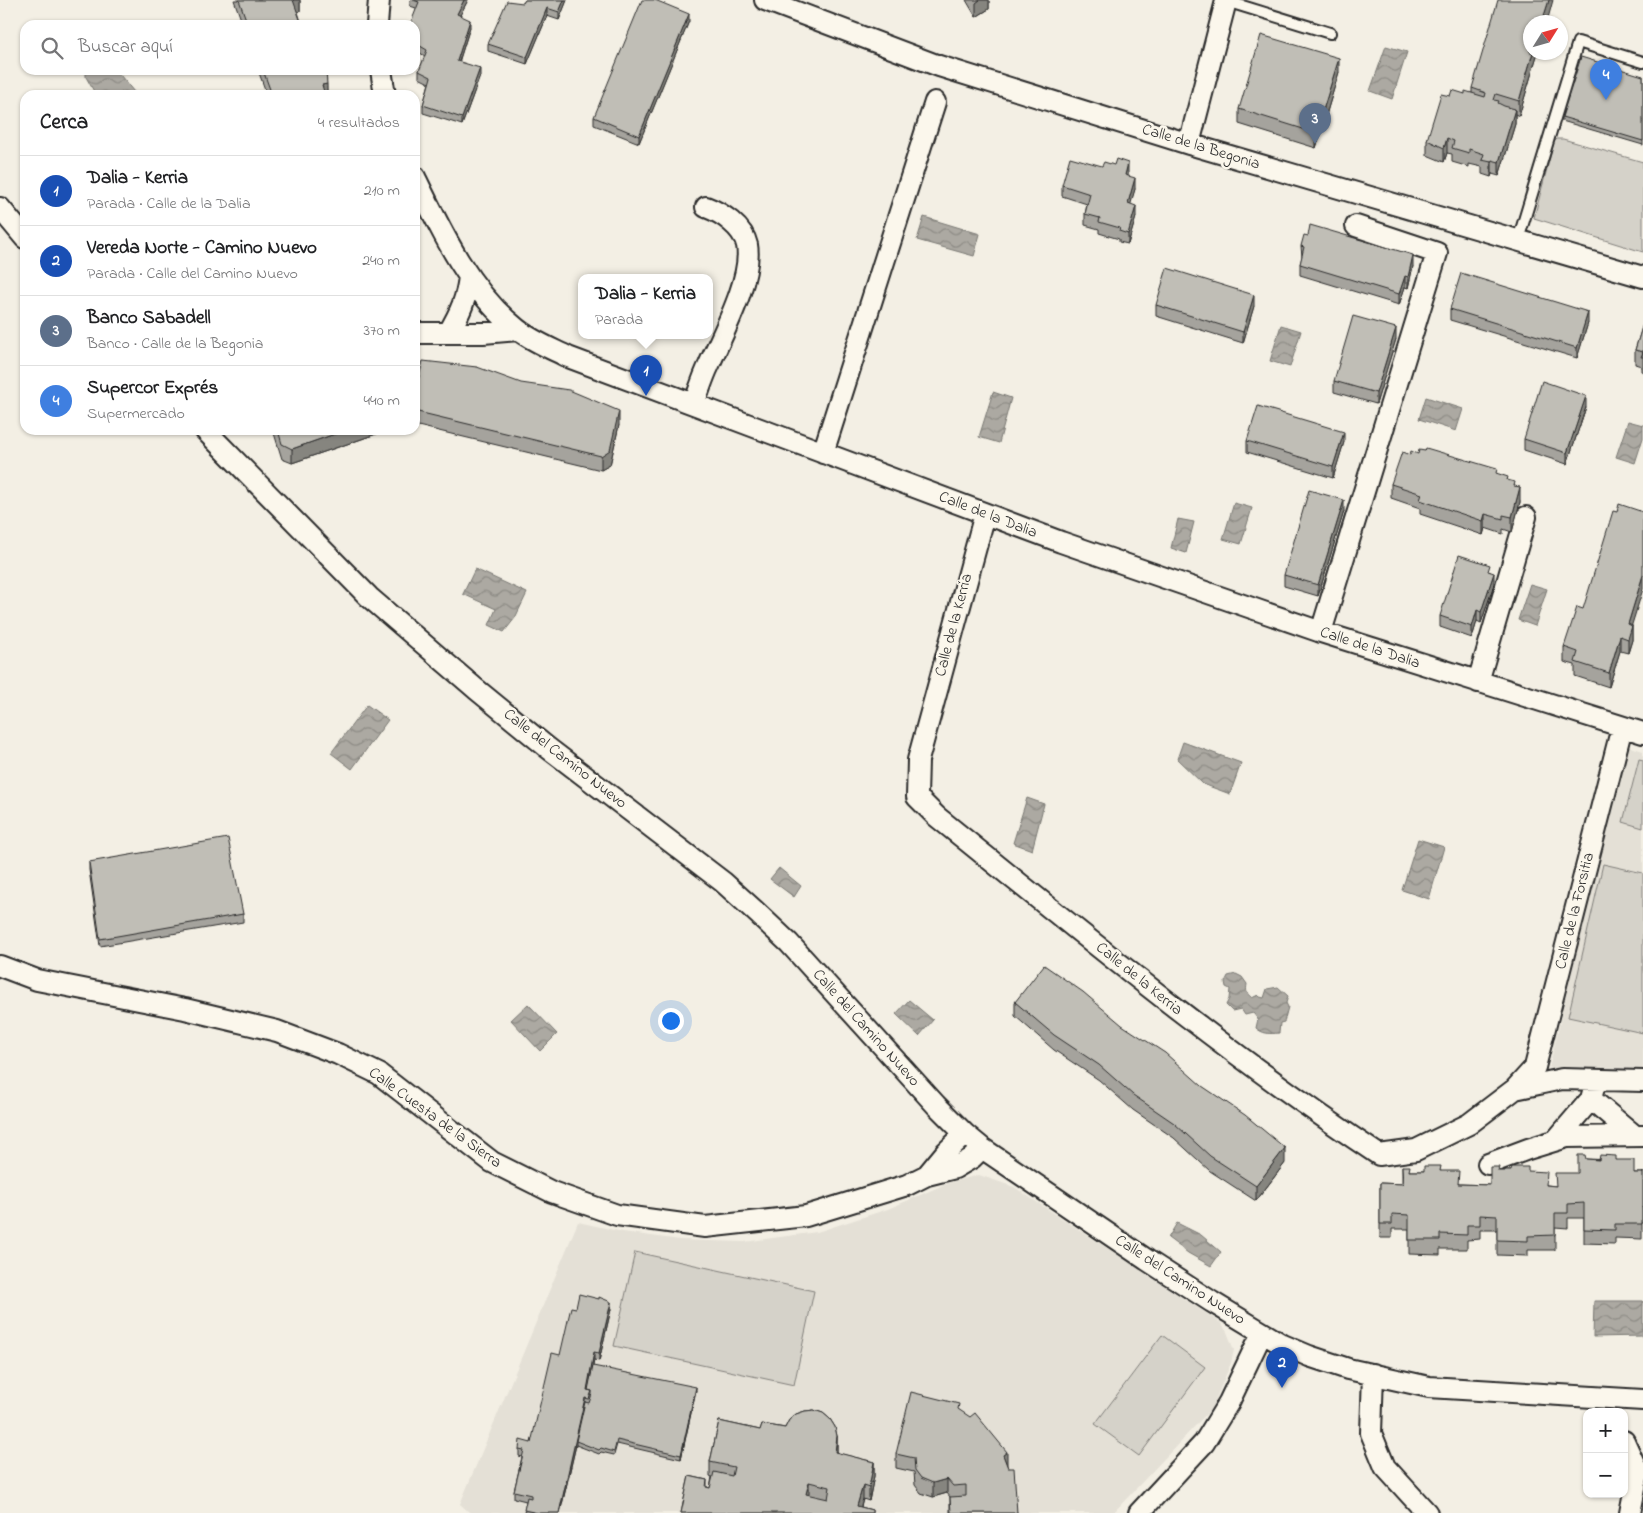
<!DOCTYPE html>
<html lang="es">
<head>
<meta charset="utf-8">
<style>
	:root { --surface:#fff; --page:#f6f6f6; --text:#202124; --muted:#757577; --line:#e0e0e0; --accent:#c8321e }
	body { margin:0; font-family:"Indie Flower",sans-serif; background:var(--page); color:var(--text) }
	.controls { position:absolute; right:15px; bottom:15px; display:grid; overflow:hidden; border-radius:10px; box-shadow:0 1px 4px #0004 }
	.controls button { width:45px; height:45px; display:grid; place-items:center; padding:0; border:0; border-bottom:1px solid var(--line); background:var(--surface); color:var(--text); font:25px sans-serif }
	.compass { position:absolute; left:1523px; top:15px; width:45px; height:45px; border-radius:50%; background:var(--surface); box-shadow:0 1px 4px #0004; rotate:53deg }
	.you { position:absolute; left:670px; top:1020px; width:18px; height:18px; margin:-12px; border:4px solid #fff; border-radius:50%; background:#1a73e8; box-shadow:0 0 0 8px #1a73e833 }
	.badge { display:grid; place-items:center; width:32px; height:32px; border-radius:50%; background:var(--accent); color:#fff; font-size:16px; font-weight:700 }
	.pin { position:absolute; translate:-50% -41px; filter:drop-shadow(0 1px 2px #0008) }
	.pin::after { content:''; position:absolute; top:26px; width:18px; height:15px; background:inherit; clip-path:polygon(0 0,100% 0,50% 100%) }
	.popup { position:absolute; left:578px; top:274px; width:135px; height:65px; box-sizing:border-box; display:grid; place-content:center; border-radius:10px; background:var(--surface); filter:drop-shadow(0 1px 4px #0005); font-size:16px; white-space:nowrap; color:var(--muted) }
	.popup b { font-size:19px; color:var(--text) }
	.popup::after { content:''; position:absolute; left:50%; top:100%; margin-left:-10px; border:10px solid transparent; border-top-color:var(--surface) }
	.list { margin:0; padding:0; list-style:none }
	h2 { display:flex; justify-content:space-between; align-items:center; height:65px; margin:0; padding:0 20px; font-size:21px }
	h2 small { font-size:16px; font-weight:400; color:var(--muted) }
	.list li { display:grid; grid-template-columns:32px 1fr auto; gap:15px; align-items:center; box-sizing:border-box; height:70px; padding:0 20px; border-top:1px solid var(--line) }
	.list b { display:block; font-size:19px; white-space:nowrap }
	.list p { margin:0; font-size:16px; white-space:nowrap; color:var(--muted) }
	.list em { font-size:16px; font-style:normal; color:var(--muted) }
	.icon { flex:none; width:28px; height:28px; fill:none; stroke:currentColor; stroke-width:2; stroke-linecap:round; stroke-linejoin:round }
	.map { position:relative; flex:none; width:1643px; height:1513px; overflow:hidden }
	.search { position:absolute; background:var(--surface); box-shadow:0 1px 4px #0004; left:20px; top:20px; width:400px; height:55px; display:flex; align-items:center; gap:12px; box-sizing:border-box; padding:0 18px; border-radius:15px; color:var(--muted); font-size:19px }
	.panel { position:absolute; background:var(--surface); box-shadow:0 1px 4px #0004; left:20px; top:90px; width:400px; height:345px; border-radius:15px }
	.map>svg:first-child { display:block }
	.built { fill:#e4e0d6 }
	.park { fill:#d5d2c9; stroke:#807e7a }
	.water { fill:url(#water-waves); stroke:#787772 }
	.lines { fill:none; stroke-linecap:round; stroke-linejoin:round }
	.lane-casing { stroke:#2b2b2b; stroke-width:14 }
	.street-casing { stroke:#2b2b2b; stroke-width:24 }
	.lane { stroke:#fbf7ec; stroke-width:10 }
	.street { stroke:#fbf7ec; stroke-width:20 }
	.wall { fill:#a5a39d; stroke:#2b2b2b }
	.shaded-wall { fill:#86857f; stroke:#2b2b2b }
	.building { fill:#c0beb6; stroke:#2b2b2b; fill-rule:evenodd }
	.labels { text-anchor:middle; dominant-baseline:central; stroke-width:5; stroke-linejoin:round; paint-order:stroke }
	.street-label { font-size:16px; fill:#2b2b2b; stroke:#fbf7ec }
</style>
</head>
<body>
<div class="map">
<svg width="1643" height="1513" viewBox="0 0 1643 1513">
	<defs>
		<pattern id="water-waves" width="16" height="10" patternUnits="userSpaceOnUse" patternTransform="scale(1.25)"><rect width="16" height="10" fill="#aca9a2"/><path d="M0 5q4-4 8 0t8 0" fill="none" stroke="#8c8a84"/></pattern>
	</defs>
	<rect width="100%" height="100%" fill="#f3efe4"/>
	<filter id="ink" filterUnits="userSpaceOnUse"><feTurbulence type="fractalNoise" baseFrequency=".02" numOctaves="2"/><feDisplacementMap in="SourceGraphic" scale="10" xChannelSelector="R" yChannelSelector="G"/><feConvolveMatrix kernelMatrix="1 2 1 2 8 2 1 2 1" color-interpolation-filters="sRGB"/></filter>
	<g filter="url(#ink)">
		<!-- built -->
		<path class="built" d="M1625 745 1643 751V1069L1549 1068Z
			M979 1175 1014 1187 1221 1323 1227 1332 1234 1350 1231 1363 1212 1408 1113 1513H470L460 1504 578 1222 623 1232 680 1240 744 1242 817 1232 888 1209 948 1183Z"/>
		<!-- park -->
		<path class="park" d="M1557 139H1563L1643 162V252L1534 218 1554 142Z
			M1639 759 1643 760V828L1623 822Z
			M1603 864 1643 873V1033L1568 1017Z
			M635 1252 814 1291 794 1385 614 1346Z
			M1162 1335 1205 1367 1139 1456 1095 1424Z"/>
		<!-- water -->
		<path class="water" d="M1386 46 1407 52 1392 99 1370 91Z
			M86 70H116L134 92 139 95H96L86 77Z
			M924 217 980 234 974 256 917 240Z
			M1281 325 1301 331 1290 367 1270 361Z
			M993 392 1011 398 999 443 979 437Z
			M1426 397 1463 409 1456 431 1419 419Z
			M1628 421 1643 425V438L1635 463 1616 457Z
			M1234 503 1252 508 1241 544 1223 539Z
			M1178 519 1194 522 1186 553 1171 548Z
			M475 569 527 593 515 618 504 632 489 625 496 609 463 594Z
			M1530 584 1547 589 1535 626 1518 620Z
			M367 705 388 720 352 769 331 753Z
			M1183 742 1241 763 1230 794 1203 784 1177 759Z
			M1027 798 1044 804 1032 850 1013 843Z
			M1418 839 1444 847 1429 899 1402 890Z
			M779 868 801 886 794 897 770 879Z
			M1236 974 1242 977 1247 984C1246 991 1246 993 1252 998L1258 995 1260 997 1264 998 1267 989 1278 987 1288 996 1286 1003 1288 1007 1284 1022 1280 1023 1279 1033C1269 1034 1263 1034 1256 1028L1258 1019 1253 1013 1245 1015 1241 1009 1232 1011 1226 1005 1229 999 1230 989 1226 987 1225 982 1228 976Z
			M909 1000 933 1020 919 1036 896 1014Z
			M528 1004 557 1034 540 1051 511 1020Z
			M1177 1223 1201 1235 1221 1252 1211 1266 1188 1253 1168 1238Z
			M1594 1301H1643V1336L1593 1337Z"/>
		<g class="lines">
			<!-- lane casing -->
			<g class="lane-casing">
				<path id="lane" d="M1226 1 1330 33
					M1518 240 1578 42 1643 62"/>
			</g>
			<!-- street casing -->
			<g class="street-casing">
				<path id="street" d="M765 0 939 66 1189 144 1643 277
					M377 25 379 0
					M381 70 385 95
					M1189 144 1226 1
					M415 177C441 231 469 291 517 329 532 341 550 348 568 357L1061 542 1321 632 1643 733
					M0 208 25 238
					M449 332C460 313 467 298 469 276
					M415 333H483L518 330
					M694 404C699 391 703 377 709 365 722 335 753 278 747 245 743 227 722 213 706 207
					M205 430 369 597 476 689 548 748 723 882 754 910 789 943 936 1105 965 1134 982 1148 1147 1260 1212 1302 1283 1345 1309 1356 1348 1369 1429 1387 1643 1400
					M823 453 935 102
					M985 514 918 760 917 797 936 816C1081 933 1224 1052 1379 1155L1416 1150 1469 1124 1515 1089 1562 1079 1643 1081
					M1321 632 1437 253 1356 226
					M1478 682 1526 517
					M0 966 37 980 185 1009 277 1031 338 1054 379 1074 492 1162 552 1192 617 1215 705 1227 806 1216 907 1185 927 1175 955 1168 972 1158 982 1148
					M1515 1089 1535 1067 1622 727
					M1591 1099 1635 1136
					M1556 1140 1591 1099 1596 1080
					M1488 1164 1528 1149 1567 1137 1643 1136
					M927 1175 946 1152 965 1134
					M1373 1374 1371 1433 1385 1467 1427 1513
					M1624 1441 1638 1472 1630 1513
					M1139 1513 1204 1443 1229 1402 1262 1333"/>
			</g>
			<!-- lane -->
			<use href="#lane" class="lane"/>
			<!-- street -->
			<use href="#street" class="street"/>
		</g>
		<!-- wall -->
		<path class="wall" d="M234 0H300V11L298 12 302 25H243Z
			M410 0H468L460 15 470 27 459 62 480 76 462 125 423 113V105L429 83 419 78V71L425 56 415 50V25L416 8 410 6Z
			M525 0H567L559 20 547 16 527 64 488 51V44L523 3Z
			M966 0H989V9L976 17Z
			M689 21 639 143 594 125V117Z
			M1530 52H1538L1519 116 1515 114V124L1499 176 1492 174 1491 177 1482 174V167L1469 164V167L1452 162V154L1447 153 1444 162 1427 155V140L1450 96 1465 94 1472 93V88Z
			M258 70H326L327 95H267Z
			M1339 72 1316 148 1239 124V109Z
			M1643 76V145L1562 121V117Z
			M1128 174V176L1135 189 1130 204 1136 217 1128 244 1119 242V239L1099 233V229L1085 225V214L1087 204 1062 196V185Z
			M1301 246 1413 266 1408 288 1405 287 1399 305 1300 275V264L1302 257Z
			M1156 305 1254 306 1243 343 1156 316Z
			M1450 309 1588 323 1577 358 1450 320Z
			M1643 324V372L1641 371V366L1635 364V350Z
			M1396 339 1376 404 1334 392V381Z
			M415 392 619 425 610 465 601 470 418 426 415 420Z
			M1586 407 1567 464 1524 450V439Z
			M273 430H380L379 433 292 463 282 459Z
			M1247 441 1344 442 1333 478 1247 452Z
			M1410 455 1497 474 1508 480 1515 486 1520 502 1512 532 1503 529V534L1485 528 1483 535 1420 514V508L1391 498V484Z
			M1344 511 1318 596 1284 586V575Z
			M1490 571 1494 584 1481 623 1477 621 1472 638 1440 627V616Z
			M1632 625V640L1628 653 1620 651 1609 687 1575 676V665L1564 662V647Z
			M89 862 243 914V922L100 946 89 870Z
			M1015 1002 1285 1163 1256 1201 1210 1171 1174 1138 1133 1110 1099 1080 1054 1050 1015 1016Z
			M1586 1159 1616 1160 1634 1173H1643V1172V1223H1642V1239L1615 1238V1244L1584 1243V1218H1568V1228L1555 1227V1250H1528V1256L1497 1255V1230H1480V1239L1467 1240V1249H1440V1255L1409 1254V1229H1392V1238H1380V1183L1402 1184V1166L1410 1171H1441L1459 1184 1490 1185 1499 1171H1528L1547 1185 1556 1186 1578 1173Z
			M611 1309 599 1361 594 1360 590 1379 696 1390 681 1459 617 1444 614 1455 601 1452 599 1454 576 1445 560 1513H524L526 1501 514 1498V1491L522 1457 519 1456V1449L531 1443 560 1355Z
			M814 1410 823 1413 830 1419 835 1427 837 1436V1453L874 1462V1476L869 1501 863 1499 861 1507 872 1510V1513H681L689 1476 707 1480V1487L710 1488 712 1477 710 1476V1462L719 1421 760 1430 762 1424 785 1428 789 1420 796 1414 805 1411Z
			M959 1410 1007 1466 1017 1513H950V1497L947 1493 933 1497 921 1493 915 1485 914 1472 896 1468V1454Z"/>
		<!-- shaded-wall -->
		<path class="shaded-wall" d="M293 0H300V11L293 14Z
			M464 0H468L457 21V14Z
			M564 0H567L559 20V12Z
			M980 0H989V9L976 17V3Z
			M1549 0H1553L1547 22H1542Z
			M547 8V16L527 64V57Z
			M689 14V21L639 143V136Z
			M470 20V27L457 68V61Z
			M1533 52H1538L1519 116V101Z
			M1339 58V72L1316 148V133Z
			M480 68V76L462 125V118Z
			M327 84V95H322V85Z
			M1515 109V124L1499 176V162Z
			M1447 138V153L1444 162V148Z
			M1492 160V174L1491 177V162Z
			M1128 163V174L1125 186V175Z
			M1135 178V189L1128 214V203Z
			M1136 206V217L1128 244V234Z
			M1413 255V266L1408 288V277Z
			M1405 276V287L1399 305V294Z
			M1254 295V306L1243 343V332Z
			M1588 312V323L1577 358V348Z
			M1396 328V339L1376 404V393Z
			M1586 396V407L1567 464V453Z
			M619 411V425L610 465 601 470V456Z
			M346 430H380L379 433 292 463V449Z
			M1344 432V442L1333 478V467Z
			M1520 487V502L1512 532V517Z
			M1344 500V511L1318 596V585Z
			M1485 514V528L1483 535V521Z
			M1494 573V584L1481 623V612Z
			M1643 575V589L1629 634 1632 626V640L1628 653V624Z
			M1477 610V621L1472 638V627Z
			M1620 636V651L1609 687V673Z
			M1285 1148V1163L1256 1201V1186Z
			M611 1302V1309L599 1361V1353Z
			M594 1352V1360L588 1394 587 1390Z
			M696 1387V1390L681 1459V1455Z
			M585 1398V1406L576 1441V1445L560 1513H559Z
			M837 1436V1450L835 1466V1452Z
			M1007 1452V1466L1003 1455Z
			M874 1462V1476L869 1501V1487Z
			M947 1479V1493L933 1497V1483Z
			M809 1482V1496L806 1494Z
			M863 1485V1499L859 1513 857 1506Z"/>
		<!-- building -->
		<path class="building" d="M239 0H293L302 25H248Z
			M413 0H464L457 14 470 20 457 61 480 68 462 118 423 105 431 77 419 71 427 50 415 43V25H410L419 2Z
			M525 0H564L559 12 547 8 527 57 488 44 507 1 523 3Z
			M642 0H655L689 14 639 136 594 117Z
			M1498 0H1549L1542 22H1530V52H1533L1519 101 1496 94 1494 100 1499 101 1498 103 1504 106 1515 109 1499 162 1492 160 1491 162 1482 160 1484 154 1469 149V153L1452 148 1454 141 1447 138 1444 148 1427 140 1441 94 1450 96 1452 90 1465 94V91L1485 97 1486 93 1472 88Z
			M1261 35 1339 58 1316 133 1239 109Z
			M1581 57 1643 76V141L1562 117Z
			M263 70H326L327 84 322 85 325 95H272Z
			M1070 157 1102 166 1104 162 1114 165 1116 159 1128 163 1125 175 1135 178 1128 203 1136 206 1128 234 1119 231 1120 228 1099 222 1100 218 1085 214 1090 194 1062 185Z
			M1310 225 1413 255 1408 277 1405 276 1399 294 1300 264 1304 247 1301 246 1304 235 1308 236Z
			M1167 268 1254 295 1243 332 1156 305Z
			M1461 273 1588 312 1577 348 1450 309Z
			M1353 316 1396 328 1376 393 1334 381Z
			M1643 324V357H1641L1643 352 1635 350Z
			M415 350H416L415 372Z
			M423 361 477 367 521 383 569 390 619 411 610 450 601 456 418 412 415 406V392Z
			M1542 381 1586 396 1567 453 1524 439Z
			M1258 406 1344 432 1333 467 1247 441Z
			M278 430H346L292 449 282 444Z
			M1426 448 1497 469 1496 473 1508 477 1507 480 1515 482 1514 486 1520 487 1512 517 1503 515V519L1485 514 1483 521 1420 500 1422 494 1391 484 1402 452 1410 455 1411 451 1418 454 1419 450 1425 451Z
			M1309 490 1344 500 1318 585 1284 575Z
			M1619 504 1643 512V575L1628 624 1632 626 1628 639 1620 636 1609 673 1575 662 1578 652 1564 647 1577 607 1583 609 1613 511 1617 512Z
			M1459 555 1490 565 1488 571 1494 573 1481 612 1477 610 1472 627 1440 616Z
			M228 838 243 914 100 939 89 862Z
			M1044 965 1083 992 1122 1025 1165 1053 1202 1086 1245 1115 1285 1148 1256 1186 1210 1156 1174 1123 1133 1095 1099 1065 1054 1035 1015 1002Z
			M1578 1155H1585L1586 1159 1599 1160 1600 1155 1616 1156V1160H1634V1173H1643V1172V1208H1642V1224H1615V1230L1584 1229V1203L1568 1204V1213H1555V1235L1528 1236V1241L1497 1240V1216L1480 1215V1225H1467V1235L1440 1234V1240H1409V1215L1392 1214V1224H1380V1183L1403 1184 1402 1166H1410L1409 1171H1424V1166H1441L1440 1171H1459L1458 1184 1490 1185V1167H1499L1498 1171H1511L1512 1167H1528V1171L1547 1172 1546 1185 1556 1186 1555 1173H1578Z
			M579 1294 599 1299V1297L611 1302 599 1353 594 1352 587 1390 592 1391 589 1399 585 1398 559 1513H538L524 1510 527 1497 531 1498V1495L514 1491 524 1450 519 1449 520 1440 531 1443 552 1353 560 1355 571 1307 576 1308Z
			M593 1366 696 1387 681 1455 617 1440 614 1452 601 1448 599 1450 576 1441 585 1402 589 1403 592 1394V1391L588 1390Z
			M911 1392 959 1404 958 1409 970 1417 975 1413 1007 1452 1003 1455 1008 1468H1014L1017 1513H951L950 1497 966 1496V1485L953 1486 947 1479 933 1483 921 1478 915 1470 914 1458 896 1454Z
			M814 1410 823 1413 830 1419 835 1427 837 1436 835 1452 874 1462 869 1487 863 1485 857 1506 872 1510V1513H681L689 1476 707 1480 706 1487 710 1488 714 1472 732 1476 734 1467 710 1462 719 1421 760 1430 762 1424 785 1428 789 1420 796 1414 805 1411ZM809 1482 830 1487 828 1499 806 1494Z"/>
	</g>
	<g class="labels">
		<!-- street labels -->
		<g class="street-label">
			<text transform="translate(1201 147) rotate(17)">Calle de la Begonia</text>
			<text transform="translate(988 515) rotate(21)">Calle de la Dalia</text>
			<text transform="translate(954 625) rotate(-75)">Calle de la Kerria</text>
			<text transform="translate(1370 648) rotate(18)">Calle de la Dalia</text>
			<text transform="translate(565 759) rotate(38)">Calle del Camino Nuevo</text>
			<text transform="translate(1575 911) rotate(-76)">Calle de la Forsitia</text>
			<text transform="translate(1139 979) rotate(39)">Calle de la Kerria</text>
			<text transform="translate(866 1028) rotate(48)">Calle del Camino Nuevo</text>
			<text transform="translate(435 1118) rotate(36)">Calle Cuesta de la Sierra</text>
			<text transform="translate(1180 1280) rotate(33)">Calle del Camino Nuevo</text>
		</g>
	</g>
</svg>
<div class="controls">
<button>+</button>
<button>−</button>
</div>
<svg class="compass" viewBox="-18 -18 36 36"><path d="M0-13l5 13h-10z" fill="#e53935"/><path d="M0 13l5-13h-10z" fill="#757577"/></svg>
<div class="you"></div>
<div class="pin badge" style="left:646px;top:396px;background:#1a4fb4">1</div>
<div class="popup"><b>Dalia - Kerria</b>Parada</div>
<div class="pin badge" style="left:1282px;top:1388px;background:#1a4fb4">2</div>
<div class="pin badge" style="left:1315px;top:144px;background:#5c6f8a">3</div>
<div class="pin badge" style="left:1606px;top:100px;background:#3f7fe0">4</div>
<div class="search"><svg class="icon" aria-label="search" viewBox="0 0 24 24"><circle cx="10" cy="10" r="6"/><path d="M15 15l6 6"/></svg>Buscar aquí</div>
<section class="panel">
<h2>Cerca<small>4 resultados</small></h2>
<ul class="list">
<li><span class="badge" style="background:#1a4fb4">1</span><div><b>Dalia - Kerria</b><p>Parada · Calle de la Dalia</p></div><em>210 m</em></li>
<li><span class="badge" style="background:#1a4fb4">2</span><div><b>Vereda Norte - Camino Nuevo</b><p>Parada · Calle del Camino Nuevo</p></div><em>240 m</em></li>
<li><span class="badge" style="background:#5c6f8a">3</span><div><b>Banco Sabadell</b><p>Banco · Calle de la Begonia</p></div><em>370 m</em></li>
<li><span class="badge" style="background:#3f7fe0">4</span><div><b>Supercor Exprés</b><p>Supermercado</p></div><em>440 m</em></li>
</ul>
</section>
</div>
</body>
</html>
